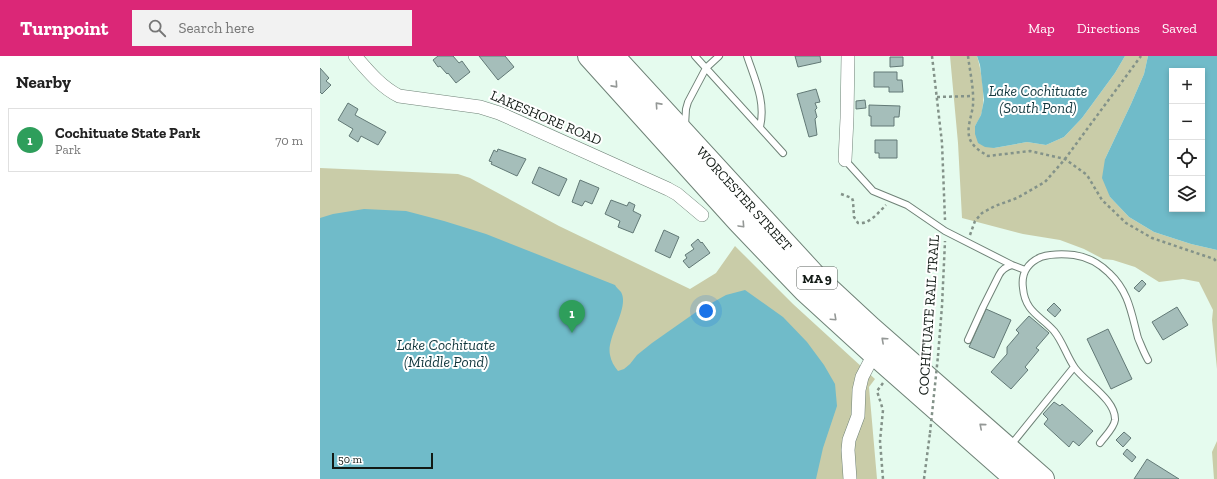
<!DOCTYPE html>
<html lang="en">
<head>
<meta charset="utf-8">
<style>
	:root { --surface:#fff; --page:#f2f2f2; --text:#222; --muted:#767676; --line:#e0e0e0; --accent:#db2777 }
	body { margin:0; font-family:"Zilla Slab",serif; background:var(--page); color:var(--text) }
	.controls { position:absolute; right:12px; top:12px; display:grid; overflow:hidden; border-radius:0px; box-shadow:0 2px 6px #0003 }
	.controls button { width:36px; height:36px; display:grid; place-items:center; padding:0; border:0; border-bottom:1px solid var(--line); background:var(--surface); color:var(--text); font:20px sans-serif }
	.scale { position:absolute; left:12px; bottom:10px; width:101px; box-sizing:border-box; padding-left:4px; border:2px solid #121a15; border-top:0; font-size:11px; line-height:14px; white-space:nowrap; color:#121a15; -webkit-text-stroke:3px #fff; paint-order:stroke }
	.you { position:absolute; left:386px; top:255px; width:14px; height:14px; margin:-10px; border:3px solid #fff; border-radius:50%; background:#1a73e8; box-shadow:0 0 0 6px #1a73e833 }
	.badge { display:grid; place-items:center; width:26px; height:26px; border-radius:50%; background:var(--accent); color:#fff; font-size:13px; font-weight:700 }
	.pin { position:absolute; translate:-50% -33px; filter:drop-shadow(0 1px 2px #0008) }
	.pin::after { content:''; position:absolute; top:21px; width:14px; height:12px; background:inherit; clip-path:polygon(0 0,100% 0,50% 100%) }
	.list { margin:0; padding:0; list-style:none }
	h2 { display:flex; justify-content:space-between; align-items:center; height:52px; margin:0; padding:0 16px; font-size:17px }
	h2 small { font-size:13px; font-weight:400; color:var(--muted) }
	.list li { display:grid; grid-template-columns:26px 1fr auto; gap:12px; align-items:center; box-sizing:border-box; height:64px; margin:0 8px 8px; padding:0 8px; border:1px solid var(--line); border-radius:0px }
	.list b { display:block; font-size:15px; white-space:nowrap }
	.list p { margin:0; font-size:13px; white-space:nowrap; color:var(--muted) }
	.list em { font-size:13px; font-style:normal; color:var(--muted) }
	.icon { flex:none; width:22px; height:22px; fill:none; stroke:currentColor; stroke-width:2; stroke-linecap:round; stroke-linejoin:round }
	.map { position:relative; flex:none; width:897px; height:423px; overflow:hidden }
	header { display:flex; align-items:center; gap:24px; box-sizing:border-box; height:56px; padding:0 20px; background:var(--accent); color:#fff }
	header strong { font-size:19px }
	nav { display:flex; gap:22px; margin-inline-start:auto; font-size:14px }
	.search { width:280px; height:36px; background:var(--page); display:flex; align-items:center; gap:10px; box-sizing:border-box; padding:0 14px; border-radius:0px; color:var(--muted); font-size:15px }
	main { display:flex }
	aside { flex:1; background:var(--surface) }
	.map>svg:first-child { display:block }
	.green { fill:#c9cca8 }
	.water { fill:#70bbc9; fill-rule:evenodd }
	.building { fill:#a5beba; stroke:#627976 }
	.lines { fill:none; stroke-linecap:round; stroke-linejoin:round }
	.lane-casing { stroke:#6f8277; stroke-width:8 }
	.street-casing { stroke:#6f8277; stroke-width:14 }
	.highway-casing { stroke:#6f8277; stroke-width:24 }
	.path { stroke:#839289; stroke-width:2.5; stroke-dasharray:3 3; stroke-linecap:butt }
	.lane { stroke:#fff; stroke-width:6 }
	.street { stroke:#fff; stroke-width:13 }
	.highway { stroke:#fff; stroke-width:22 }
	.path-bridge { stroke:#839289; stroke-width:2.5; stroke-dasharray:3 3; stroke-linecap:butt }
	.oneway { stroke:#949896 }
	.labels { text-anchor:middle; dominant-baseline:central; stroke-width:4; stroke-linejoin:round; paint-order:stroke }
	.shield { fill:#fff; stroke:#595f5b; stroke-width:1 }
	.shield-label { font-size:13px; font-weight:bold; fill:#121a15 }
	.street-label { font-size:14px; fill:#121a15; stroke:#fff }
	.water-label { font-size:15px; font-style:italic; fill:#10353c; stroke:#fff }
</style>
</head>
<body>
<header>
<strong>Turnpoint</strong>
<div class="search"><svg class="icon" aria-label="search" viewBox="0 0 24 24"><circle cx="10" cy="10" r="6"/><path d="M15 15l6 6"/></svg>Search here</div>
<nav><a>Map</a><a>Directions</a><a>Saved</a></nav>
</header>
<main>
<aside>
<h2>Nearby<small></small></h2>
<ul class="list">
<li><span class="badge" style="background:#2e9e5b">1</span><div><b>Cochituate State Park</b><p>Park</p></div><em>70 m</em></li>
</ul>
</aside>
<div class="map">
<svg width="897" height="423" viewBox="0 0 897 423">
	<rect width="100%" height="100%" fill="#e5fbee"/>
	<!-- green -->
	<path class="green" d="M630 0H657C662 17 666 43 661 59 659 63 657 67 655 70L674 92 707 86 726 89 744 81 762 62 795 17 805 0H828L824 18 811 48 785 103 790 141 809 161 834 176 871 188 897 194V313L892 264 893 254 879 226 863 223 839 226 815 211 793 204 783 203 764 193 740 184 703 178 642 162 638 87Z
		M0 112 138 118 150 122 239 170 370 233 396 217 415 190 473 248 555 323 549 331 557 423H0Z
		M897 385V423H894L892 396Z"/>
	<!-- water -->
	<path class="water" d="M657 0H805L795 17 762 62 744 81 726 89 707 86 674 92 665 91 658 87 655 78V70L661 59 664 44 660 9Z
		M828 0H897V194L871 188 834 176 809 161 790 141 782 122 785 103 811 48 824 18ZM852 15H882V153H852Z
		M44 153 86 155 124 165 166 178 295 229C296 231 299 234 301 236 310 252 286 281 290 299 291 305 294 310 298 315L304 313 310 308 317 299 332 287 379 254 406 239 425 234 463 261 487 286 504 309 515 328 517 350 503 392 496 423H0V162L13 158Z"/>
	<!-- building -->
	<path class="building" d="M118 0H133L139 7 142 5 150 16 136 27 128 17 127 18 120 10 118 11 113 4Z
		M159 0H185L194 11 178 24Z
		M475 0H500L501 6 478 11Z
		M570 1H583V10L570 11Z
		M0 12 9 22 6 25 11 29 2 38 0 36Z
		M554 16H577V24H582L583 36H569V31H554Z
		M496 33 500 46 495 47 497 52 495 54 497 61 495 63 497 79 489 81 477 38Z
		M545 44 546 52 536 53V45Z
		M28 47 38 53 35 59 66 76 58 89 41 80 38 86 29 80 33 73 18 64Z
		M549 49 580 50 579 61H574V70H551V60H549Z
		M555 84H577V102H559V97H555Z
		M178 93 206 103 197 120 171 108 172 106 169 105 174 94 177 96Z
		M219 111 247 123 239 140 212 127Z
		M260 124 279 132 272 148 265 145 262 150 252 146Z
		M291 144 307 150 309 146 315 149 313 155 321 159 313 177 298 171 300 165 285 158Z
		M344 174 359 181 350 202 335 195Z
		M378 183 381 187 382 186 390 197 369 212 363 205 367 202 365 199 374 193 371 189Z
		M822 224 826 228 819 236 814 232Z
		M734 247 741 254 735 261 727 254Z
		M857 251 868 269 843 284 832 266Z
		M666 253 691 264 674 302 649 291Z
		M709 260 729 277 716 292 719 294 705 311 708 314 691 333 671 316 687 298V291L699 277 696 274Z
		M788 273 812 323 791 333 767 283Z
		M734 346 740 350 742 348 773 375 759 390 753 385 749 391 724 368 728 363 723 358Z
		M804 376 811 382 803 391 796 384Z
		M807 393 816 401 812 406 803 398Z
		M827 403 859 423H814Z"/>
	<g class="lines">
		<!-- lane casing -->
		<g class="lane-casing">
			<path id="lane" d="M375 0 463 97
				M427 0C435 24 446 46 440 71
				M365 69 366 53 368 46 386 12 399 0
				M525 104 553 135 587 149 625 175 692 209 705 214
				M648 284 663 251 679 219C682 213 686 211 692 209
				M780 387C785 380 794 372 795 364 796 344 766 327 755 312 747 301 743 286 734 275 721 260 705 256 703 232 701 218 707 207 721 201 731 198 744 198 754 199 768 201 779 207 789 217 809 236 811 256 818 282 821 289 824 297 828 304
				M691 389 754 311"/>
		</g>
		<!-- street casing -->
		<g class="street-casing">
			<path id="street" d="M35 0C48 15 61 31 79 40L160 51 179 57 348 133 357 138 382 159
				M525 104 527 62 528 0
				M530 423 528 394 529 384 538 360 539 334 542 321 554 298"/>
		</g>
		<!-- highway casing -->
		<g class="highway-casing">
			<path id="highway" d="M269 0 418 165 485 235 554 298 696 423
				M293 0 496 221 551 272 723 423"/>
		</g>
		<!-- path -->
		<path class="path" d="M612 0 622 87 625 164
			M648 0C650 16 654 33 653 49 652 59 647 70 649 80 651 90 660 95 668 100L710 95 745 103 767 119 782 144 806 167 832 182 894 203 897 206
			M617 41 652 40
			M521 138 532 142 533 145 534 161 538 167C549 169 559 156 566 149
			M650 179 655 165 662 157 675 150 697 142 725 126 745 103 821 0
			M618 300 622 250 625 185
			M563 327 557 335 563 354 560 385 563 423
			M604 423 610 377"/>
		<!-- lane -->
		<use href="#lane" class="lane"/>
		<!-- street -->
		<use href="#street" class="street"/>
		<!-- highway -->
		<use href="#highway" class="highway"/>
		<!-- path-bridge -->
		<path class="path-bridge" d="M610 377 618 300"/>
	</g>
	<!-- one-way arrows -->
	<defs><path id="oneway-chevron" d="M-2-3.5L2.5 0L-2 3.5" fill="none" stroke-width="1.6" stroke-linecap="round" stroke-linejoin="round"/></defs>
	<g class="oneway">
		<use href="#oneway-chevron" transform="translate(295 29) rotate(48)"/>
		<use href="#oneway-chevron" transform="translate(338 49) rotate(-132)"/>
		<use href="#oneway-chevron" transform="translate(422 169) rotate(47)"/>
		<use href="#oneway-chevron" transform="translate(514 262) rotate(43)"/>
		<use href="#oneway-chevron" transform="translate(564 284) rotate(-138)"/>
		<use href="#oneway-chevron" transform="translate(662 370) rotate(-139)"/>
	</g>
	<g class="labels">
		<!-- shield labels -->
		<rect class="shield" x="477" y="211" width="40" height="22" rx="3"/>
		<g class="shield-label">
			<text x="497" y="222">MA 9</text>
		</g>
		<!-- street labels -->
		<g class="street-label">
			<text transform="translate(226 62) rotate(23)">LAKESHORE ROAD</text>
			<text transform="translate(424 143) rotate(48)">WORCESTER STREET</text>
			<text transform="translate(609 259) rotate(-86)">COCHITUATE RAIL TRAIL</text>
		</g>
		<!-- water labels -->
		<g class="water-label">
			<text x="718" y="35">Lake Cochituate<tspan x="718" dy="17">(South Pond)</tspan></text>
			<text x="126" y="289">Lake Cochituate<tspan x="126" dy="17">(Middle Pond)</tspan></text>
		</g>
	</g>
</svg>
<div class="controls">
<button>+</button>
<button>−</button>
<button><svg class="icon" aria-label="locate" viewBox="0 0 24 24"><circle cx="12" cy="12" r="6"/><path d="M12 2v4M12 18v4M2 12h4M18 12h4"/></svg></button>
<button><svg class="icon" aria-label="layers" viewBox="0 0 24 24"><path d="M12 4l9 5-9 5-9-5zM3 14l9 5 9-5"/></svg></button>
</div>
<div class="scale">50 m</div>
<div class="you"></div>
<div class="pin badge" style="left:252px;top:277px;background:#2e9e5b">1</div>
</div>
</main>
</body>
</html>
